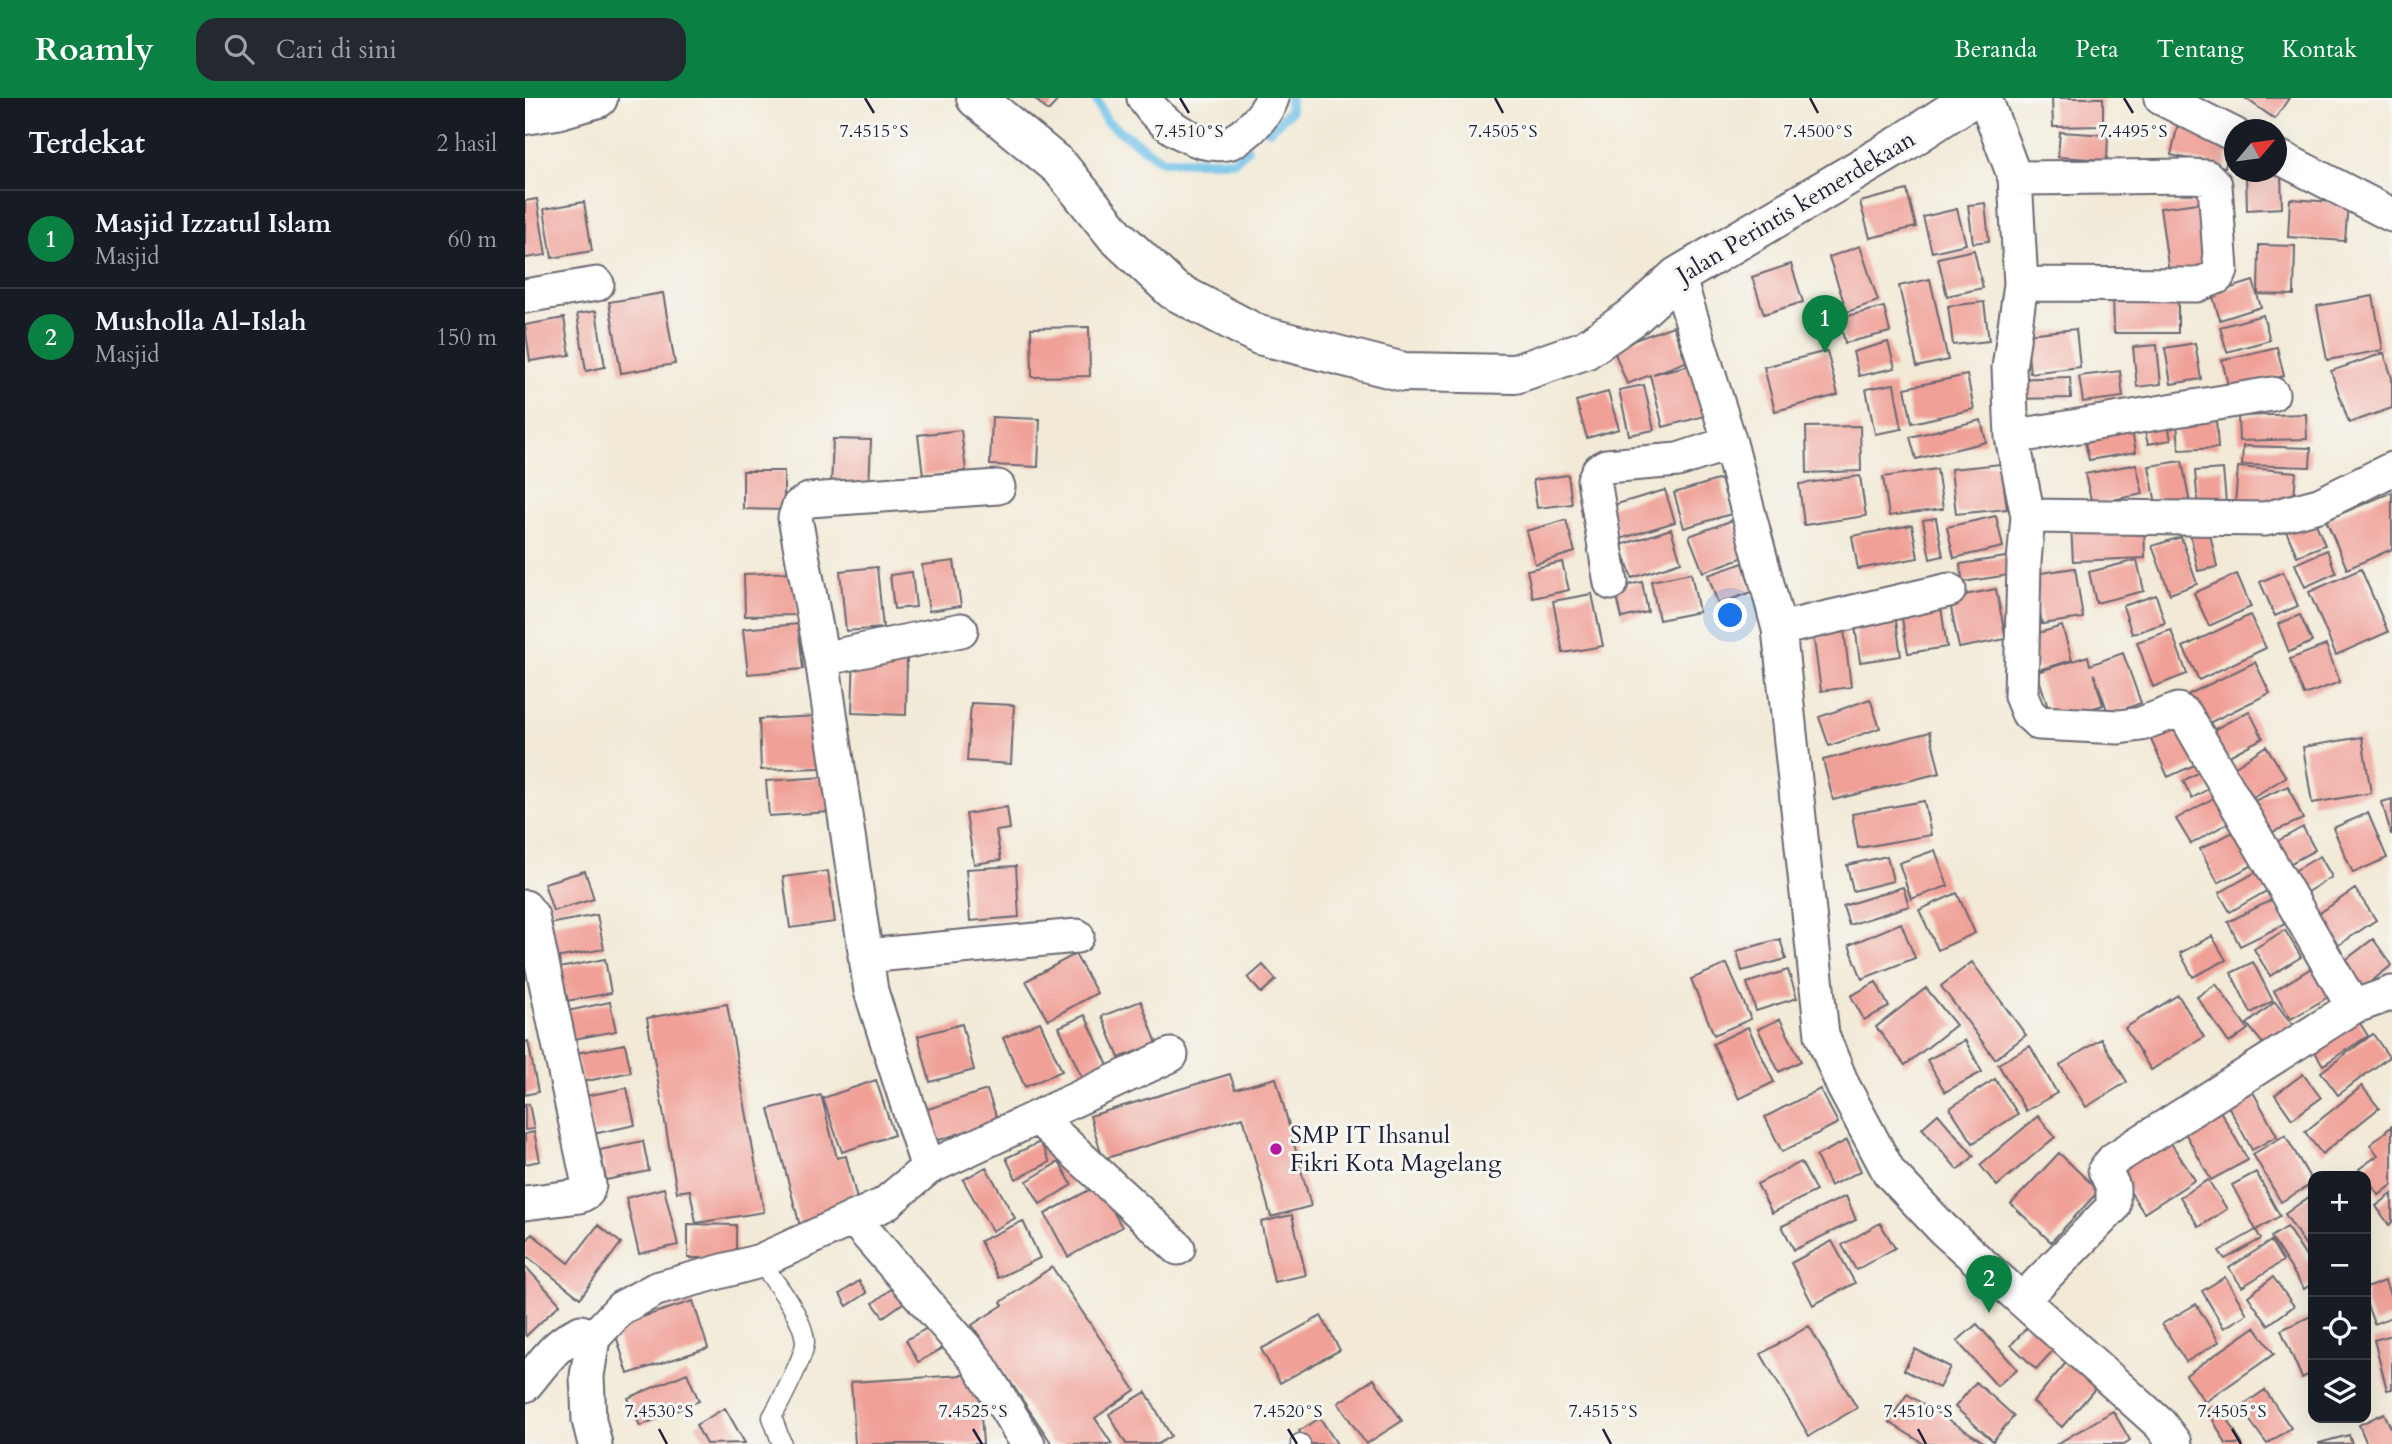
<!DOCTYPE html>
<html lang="id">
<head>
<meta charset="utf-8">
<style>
	:root { --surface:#171b24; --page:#242831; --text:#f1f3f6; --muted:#9ea1a6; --line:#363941; --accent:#0b8043 }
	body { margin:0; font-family:Cardo,serif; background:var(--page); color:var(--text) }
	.controls { position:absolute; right:21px; bottom:21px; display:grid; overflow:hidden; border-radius:14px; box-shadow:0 7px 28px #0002 }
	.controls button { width:63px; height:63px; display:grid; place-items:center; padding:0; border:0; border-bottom:2px solid var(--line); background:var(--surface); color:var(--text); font:35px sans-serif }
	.compass { position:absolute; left:1699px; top:21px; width:63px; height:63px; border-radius:50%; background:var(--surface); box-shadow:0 7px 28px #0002; rotate:61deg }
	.you { position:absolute; left:1206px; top:518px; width:24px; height:24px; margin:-18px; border:5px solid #fff; border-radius:50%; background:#1a73e8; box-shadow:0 0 0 10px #1a73e833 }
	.badge { display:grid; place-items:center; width:46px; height:46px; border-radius:50%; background:var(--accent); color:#fff; font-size:23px; font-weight:700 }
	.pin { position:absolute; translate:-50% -58px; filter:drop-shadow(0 2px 4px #0008) }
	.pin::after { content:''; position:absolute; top:37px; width:24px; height:21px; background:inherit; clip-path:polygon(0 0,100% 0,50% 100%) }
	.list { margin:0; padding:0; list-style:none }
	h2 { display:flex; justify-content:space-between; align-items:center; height:91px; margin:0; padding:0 28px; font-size:30px }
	h2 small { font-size:23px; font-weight:400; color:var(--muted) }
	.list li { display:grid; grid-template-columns:46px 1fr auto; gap:21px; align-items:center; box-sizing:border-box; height:98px; padding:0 28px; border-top:2px solid var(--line) }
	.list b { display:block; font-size:26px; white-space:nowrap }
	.list p { margin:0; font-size:23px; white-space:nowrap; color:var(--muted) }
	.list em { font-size:23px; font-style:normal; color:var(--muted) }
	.icon { flex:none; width:38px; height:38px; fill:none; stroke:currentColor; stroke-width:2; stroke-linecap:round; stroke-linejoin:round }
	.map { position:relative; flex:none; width:1867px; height:1346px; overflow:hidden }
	header { display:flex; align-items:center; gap:42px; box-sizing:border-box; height:98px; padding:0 35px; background:var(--accent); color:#fff }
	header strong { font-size:33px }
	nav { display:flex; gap:38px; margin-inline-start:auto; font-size:24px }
	.search { width:490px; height:63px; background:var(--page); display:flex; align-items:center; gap:18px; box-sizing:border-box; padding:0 24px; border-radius:21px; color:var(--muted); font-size:26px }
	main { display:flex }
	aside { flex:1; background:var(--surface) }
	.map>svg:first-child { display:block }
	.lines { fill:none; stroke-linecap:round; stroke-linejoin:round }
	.stream { stroke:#6cc0e8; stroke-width:10 }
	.building { fill:#f0a097 }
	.lane-casing { stroke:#6b6872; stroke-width:21 }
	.street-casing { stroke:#6b6872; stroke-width:37 }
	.secondary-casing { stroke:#6b6872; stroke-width:42 }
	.lane { stroke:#fff; stroke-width:18 }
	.street { stroke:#fff; stroke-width:33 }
	.secondary { stroke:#fff; stroke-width:38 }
	.ticks { fill:none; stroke:#22223b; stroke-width:2.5 }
	.poi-dot { fill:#b5179e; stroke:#f6f6f2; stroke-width:2.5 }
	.labels { text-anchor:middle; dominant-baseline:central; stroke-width:6; stroke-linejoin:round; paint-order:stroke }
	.street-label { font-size:24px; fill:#22223b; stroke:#f6f6f2 }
	.poi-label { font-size:24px; fill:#22223b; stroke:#f6f6f2; text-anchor:start }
	.ticks-label { font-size:18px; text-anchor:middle; fill:#22223b; stroke:#f6f6f2; stroke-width:6; stroke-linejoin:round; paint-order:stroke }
</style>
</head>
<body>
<header>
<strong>Roamly</strong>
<div class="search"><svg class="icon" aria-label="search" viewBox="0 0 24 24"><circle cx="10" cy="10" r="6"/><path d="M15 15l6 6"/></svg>Cari di sini</div>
<nav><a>Beranda</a><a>Peta</a><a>Tentang</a><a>Kontak</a></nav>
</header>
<main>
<aside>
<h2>Terdekat<small>2 hasil</small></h2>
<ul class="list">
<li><span class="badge">1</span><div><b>Masjid Izzatul Islam</b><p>Masjid</p></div><em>60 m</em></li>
<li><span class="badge">2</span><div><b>Musholla Al-Islah</b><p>Masjid</p></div><em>150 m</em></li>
</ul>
</aside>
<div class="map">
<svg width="1867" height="1346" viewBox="0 0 1867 1346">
	<rect width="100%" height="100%" fill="#f6f6f2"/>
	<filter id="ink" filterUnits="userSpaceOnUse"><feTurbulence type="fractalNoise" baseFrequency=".0143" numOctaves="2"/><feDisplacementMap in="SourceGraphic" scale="14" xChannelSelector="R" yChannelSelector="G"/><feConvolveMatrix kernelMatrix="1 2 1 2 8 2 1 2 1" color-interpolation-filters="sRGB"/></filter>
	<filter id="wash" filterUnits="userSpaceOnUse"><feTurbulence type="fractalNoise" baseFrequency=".00686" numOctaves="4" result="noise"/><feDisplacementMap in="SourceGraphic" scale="28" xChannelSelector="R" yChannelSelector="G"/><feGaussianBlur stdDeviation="1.57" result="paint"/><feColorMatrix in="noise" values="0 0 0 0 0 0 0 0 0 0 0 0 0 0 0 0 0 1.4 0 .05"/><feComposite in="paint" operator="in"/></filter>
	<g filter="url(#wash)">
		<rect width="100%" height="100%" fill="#f2ead7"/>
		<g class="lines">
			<!-- stream -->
			<path class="stream" d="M571 0 581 23 637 63H709L722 51
				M744 32 765 13V0"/>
		</g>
		<g id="blocks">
			<!-- building -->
			<path class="building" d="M509 0H535L523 13Z
				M1527 0H1578V28L1528 29Z
				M1720 0H1764L1750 21Z
				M1653 26 1707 38 1700 69 1646 57Z
				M1535 34 1583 37 1582 62 1533 59Z
				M1756 75 1757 110 1722 112 1721 76Z
				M1382 92 1391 129 1345 140 1335 104Z
				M12 101 21 157 0 160V103Z
				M1765 101 1823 105 1820 143 1763 139Z
				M59 104 67 153 27 160 19 111Z
				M1680 104 1690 168 1644 174 1635 110Z
				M1460 105 1464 143 1448 145 1443 107Z
				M1432 111 1441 146 1407 154 1398 119Z
				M1734 147 1770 148 1769 197 1733 196Z
				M1335 148 1353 203 1322 214 1304 159Z
				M1449 152 1458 190 1422 198 1413 160Z
				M1266 166 1278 204 1239 216 1227 179Z
				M1405 181 1423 262 1392 269 1374 188Z
				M1728 183 1736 209 1695 222 1687 196Z
				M1588 192H1653V235H1589Z
				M138 195 150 266 96 275 84 204Z
				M1848 198 1858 252 1802 262 1792 208Z
				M1459 204 1464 243 1428 247 1423 208Z
				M1359 209 1365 234 1320 245 1314 220Z
				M71 213 80 269 61 273 52 216Z
				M1738 217 1745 242 1702 254 1695 229Z
				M39 220 45 257 5 263 0 227Z
				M1148 228 1161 264 1128 276 1170 266 1183 317 1138 329 1125 277 1102 286 1088 250Z
				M564 229 565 278 507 279 506 230Z
				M1551 231 1555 269 1505 275 1501 236Z
				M1363 244 1370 270 1334 278 1328 254Z
				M1670 245 1676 281 1646 286 1640 250Z
				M1632 247 1636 286 1612 289 1608 249Z
				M1752 249 1759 278 1704 291 1697 262Z
				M1302 253 1313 297 1250 313 1239 269Z
				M1859 255 1867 280V310L1824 325 1806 273Z
				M1595 273 1598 299 1558 304 1554 278Z
				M1442 277 1449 311 1387 325 1380 290Z
				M1545 279 1546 300 1486 301V281Z
				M1369 286 1377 331 1350 336 1341 291Z
				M1119 287 1129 332 1104 337 1094 292Z
				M1083 294 1094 331 1062 340 1051 303Z
				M1781 316 1782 341 1714 343 1713 318Z
				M467 319 515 321 513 369 465 367Z
				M1642 321 1646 342 1623 346 1618 326Z
				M1691 321 1693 350 1654 352 1652 324Z
				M1456 322 1461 344 1391 361 1385 339Z
				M1605 322 1611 354 1564 362 1557 331Z
				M1335 328 1336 373 1282 375 1281 329Z
				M436 332 441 373 398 377 393 337Z
				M308 341 346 342 344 391 306 390Z
				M1718 348 1786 350 1785 369 1717 367Z
				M1657 363 1665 406 1632 412 1624 368Z
				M1476 366 1482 411 1431 416 1426 371Z
				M1611 366 1618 396 1567 406 1560 376Z
				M1713 369 1771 374 1768 412 1710 407Z
				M1412 371 1418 411 1364 418 1358 379Z
				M1698 371 1701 405 1673 407 1670 373Z
				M218 373H259V412L218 411Z
				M1043 377 1047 406 1012 410 1008 382Z
				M1335 378 1341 418 1279 427 1274 386Z
				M1196 381 1206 416 1159 430 1149 395Z
				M1140 392 1150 424 1095 441 1085 408Z
				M1867 394V451L1822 471 1801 422Z
				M1471 418 1478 449 1429 460 1422 429Z
				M1411 420 1418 458 1405 461 1398 422Z
				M1789 421 1800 447 1772 458 1761 433Z
				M1041 422 1050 454 1010 466 1001 433Z
				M1208 422 1222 458 1178 474 1164 438Z
				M1619 426 1620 460 1548 463 1546 429Z
				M1387 427 1393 460 1333 471 1327 438Z
				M1146 431 1156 464 1107 480 1096 447Z
				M1684 431 1692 469 1673 473 1665 434Z
				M1656 439 1672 486 1645 496 1627 448Z
				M1802 452 1811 475 1780 489 1770 466Z
				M1481 459 1484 477 1438 484 1435 466Z
				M1612 462 1619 493 1571 505 1564 474Z
				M429 463 436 508 404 513 397 467Z
				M1037 464 1044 492 1008 500 1002 472Z
				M1218 465 1227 494 1193 506 1183 477Z
				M352 469 358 530 321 533 315 473Z
				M1550 470 1558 520 1517 526 1509 476Z
				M1836 471 1863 534 1811 557 1784 494Z
				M271 474 272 517 220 518 219 476Z
				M387 474 391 509 369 511 365 477Z
				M1758 474 1773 508 1750 518 1735 484Z
				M1166 475 1174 514 1134 522 1126 483Z
				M1712 476 1726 509 1684 528 1669 495Z
				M1117 484 1123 514 1097 520 1090 490Z
				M1471 491 1481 541 1434 550 1424 500Z
				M1067 496 1078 548 1038 555 1028 503Z
				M1631 497 1640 525 1607 536 1598 508Z
				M1415 503 1422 549 1383 555 1375 509Z
				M1369 509 1376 558 1335 564 1328 514Z
				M1725 517 1741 550 1674 582 1658 549Z
				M1775 517 1787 544 1764 554 1753 526Z
				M1318 524 1326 589 1296 593 1287 528Z
				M273 526 278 571 223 576 218 531Z
				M1537 528 1547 562 1513 572 1504 538Z
				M1646 532 1662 576 1628 589 1612 544Z
				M1801 547 1815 584 1779 597 1765 561Z
				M329 555 382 557 381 617 327 615Z
				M1598 555 1616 605 1584 617 1569 576 1578 607 1527 623 1512 574 1563 558 1565 567Z
				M1730 564 1745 595 1674 630 1658 599Z
				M1345 601 1355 630 1304 648 1294 619Z
				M446 605 489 607 486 666 442 663Z
				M1724 613 1738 640 1691 665 1677 638Z
				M293 618 295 670 236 672 234 621Z
				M1653 619 1674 665 1643 679 1622 633Z
				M1405 634 1415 675 1308 702 1298 662Z
				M1837 639 1846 695 1787 705 1778 649Z
				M1741 648 1761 679 1728 699 1709 669Z
				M1685 668 1694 685 1667 700 1658 683Z
				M300 679 304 714 244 718 241 683Z
				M1763 688 1778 721 1736 739 1722 706Z
				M1694 697 1708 722 1666 746 1651 721Z
				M1867 701V736H1866L1857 704Z
				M1399 703 1406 737 1333 750 1327 716Z
				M482 709 485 731 471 733 476 762 449 766 441 716Z
				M1843 715 1862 760 1828 775 1808 730Z
				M1778 729 1790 752 1757 770 1744 748Z
				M1714 731 1732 765 1693 785 1675 751Z
				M1410 752 1423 788 1386 801 1374 765Z
				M1362 758 1368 783 1328 793 1322 767Z
				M1795 758 1807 779 1772 800 1759 779Z
				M491 768 494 819 445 823 441 771Z
				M60 773 69 801 28 813 19 785Z
				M303 773 310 824 265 830 258 779Z
				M1733 773 1743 792 1705 814 1694 795Z
				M1378 789 1384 808 1324 827 1318 808Z
				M1830 791 1851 822 1809 850 1789 819Z
				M1432 795 1450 835 1413 852 1394 812Z
				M1748 801 1760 826 1715 848 1703 824Z
				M72 817 79 851 31 860 24 826Z
				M1376 825 1390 860 1337 881 1324 847Z
				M1760 832 1776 859 1745 878 1729 851Z
				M1687 838 1701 862 1668 879 1655 855Z
				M1255 841 1261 861 1217 873 1212 853Z
				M1848 841 1867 867 1834 893 1814 867Z
				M550 856 572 895 523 922 501 883Z
				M80 861 86 895 41 903 34 870Z
				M1447 864 1501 937 1470 961 1416 888Z
				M1728 864 1748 903 1726 915 1706 875Z
				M1202 866 1226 921 1189 937 1166 881Z
				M1793 866 1810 895 1766 921 1749 893Z
				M738 867 751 882 736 895 723 880Z
				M1263 872 1272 900 1231 913 1222 885Z
				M1351 884 1364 909 1339 922 1326 898Z
				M1691 886 1723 931 1704 945 1672 899Z
				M1401 890 1431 927 1380 967 1351 929Z
				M1653 897 1679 939 1626 972 1600 930Z
				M616 903 632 946 594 960 577 918Z
				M85 904 91 933 44 942 38 914Z
				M1750 904 1770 930 1743 952 1722 926Z
				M202 906 239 1114 171 1125 165 1092 152 1094 122 920Z
				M1828 914 1843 938 1798 967 1783 943Z
				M560 917 584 970 558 982 534 929Z
				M1255 921 1276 963 1254 974 1233 931Z
				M515 924 537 973 500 989 478 940Z
				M437 926 449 972 405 984 393 938Z
				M1223 929 1249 984 1214 1001 1188 946Z
				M1848 936 1864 959 1813 997 1796 974Z
				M1576 941 1602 984 1561 1009 1535 967Z
				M1440 942 1457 974 1420 994 1402 962Z
				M3 943 13 994 0 997V944Z
				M100 946 106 974 57 984 51 955Z
				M1505 948 1532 995 1501 1013 1473 966Z
				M705 976 710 991 751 980 786 1108 746 1119 718 1019 578 1061 565 1018Z
				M1778 976 1796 1000 1767 1021 1750 997Z
				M1470 981 1493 1016 1448 1045 1425 1010Z
				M1721 981 1752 1038 1727 1052 1696 995Z
				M351 982 369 1037 317 1054 298 1000Z
				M1837 988 1854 1010 1797 1056 1780 1034Z
				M102 990 110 1027 68 1036 60 998Z
				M1295 991 1313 1025 1257 1054 1240 1019Z
				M462 992 473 1023 411 1043 400 1012Z
				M296 997 312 1060 321 1058 335 1113 275 1128 244 1011Z
				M1690 1004 1723 1062 1686 1082 1654 1024Z
				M4 1006 9 1031 0 1032V1007Z
				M1413 1016 1449 1058 1433 1072 1397 1030Z
				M1513 1018 1530 1039 1472 1088 1455 1067Z
				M1867 1028V1087L1854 1097 1834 1071 1853 1057 1845 1047Z
				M9 1034 15 1063 0 1066V1036Z
				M1760 1037 1788 1085 1756 1104 1728 1056Z
				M1642 1039 1670 1082 1619 1115 1591 1072Z
				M1322 1042 1336 1073 1305 1088 1291 1058Z
				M118 1043 124 1073 81 1082 75 1052Z
				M515 1044 525 1064 491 1081 481 1060Z
				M1534 1055 1574 1093 1526 1144 1486 1106Z
				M534 1064 547 1087 515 1106 502 1083Z
				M1276 1064 1291 1093 1247 1115 1232 1086Z
				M461 1069 490 1120 467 1133 438 1082Z
				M1731 1074 1755 1118 1731 1132 1707 1087Z
				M1683 1082 1702 1111 1674 1129 1655 1099Z
				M573 1087 597 1129 543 1159 520 1116Z
				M139 1090 153 1147 114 1156 101 1100Z
				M1788 1096V1158L1760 1116Z
				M1867 1096V1124L1864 1127 1851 1108Z
				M1321 1098 1331 1122 1269 1152 1257 1128Z
				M767 1117 781 1177 749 1184 736 1124Z
				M498 1123 515 1160 473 1180 455 1143Z
				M1355 1125 1370 1150 1331 1172 1317 1147Z
				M163 1126 211 1127V1160H163Z
				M73 1127 96 1145 55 1200 0 1157V1145L7 1136 44 1165Z
				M1762 1129 1788 1170V1185L1779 1191 1746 1139Z
				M1731 1132 1736 1141 1700 1161 1694 1153Z
				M1307 1143 1330 1185 1288 1207 1266 1165Z
				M1746 1143 1758 1163 1717 1189 1704 1170Z
				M0 1168 35 1206 1 1238 0 1236Z
				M527 1169 610 1292 570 1320 587 1346H527L447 1227 478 1207 476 1204Z
				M1700 1179 1722 1216 1699 1230 1677 1193Z
				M1748 1179 1769 1208 1743 1227 1723 1198Z
				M334 1183 342 1195 322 1208 315 1196Z
				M1860 1183 1867 1202V1219L1849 1226 1841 1204V1190Z
				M370 1188 381 1203 358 1219 348 1205Z
				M168 1203 183 1250 103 1276 88 1228Z
				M1671 1206 1694 1244 1661 1264 1637 1226Z
				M1788 1217V1274L1777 1280 1756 1232Z
				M796 1218 815 1252 755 1285 736 1251Z
				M1508 1223 1533 1247 1511 1271 1486 1247Z
				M1452 1226 1492 1271 1472 1288 1432 1243Z
				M406 1228 418 1250 393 1264 381 1242Z
				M1284 1228 1332 1310 1284 1338 1236 1256Z
				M1730 1229 1749 1256 1680 1304 1661 1277Z
				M1867 1237V1291L1862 1292 1849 1242Z
				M1390 1251 1425 1269 1414 1290 1379 1272Z
				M1545 1260 1575 1285 1537 1329 1508 1304Z
				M162 1275 174 1303 115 1328 103 1300Z
				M453 1276 458 1346H330L326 1284Z
				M849 1281 877 1323 841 1346 813 1305Z
				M1451 1284 1489 1318 1468 1343 1430 1309Z
				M1740 1292 1766 1330 1742 1346 1715 1309Z
				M621 1294 646 1338 633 1346H601L584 1316Z
				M1382 1296 1462 1346H1399L1364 1324Z
				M1694 1305 1717 1346H1701L1682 1311Z
				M200 1310 220 1345 181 1346 171 1327Z
				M1588 1313 1605 1342 1599 1346H1532Z
				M1859 1315 1867 1332V1346H1842L1834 1327Z
				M795 1320 812 1346H782L774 1333Z
				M1824 1337 1827 1346H1794V1345Z"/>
		</g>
	</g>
	<g filter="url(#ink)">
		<use href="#blocks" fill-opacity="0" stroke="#6b6872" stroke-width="2"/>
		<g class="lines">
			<!-- lane casing -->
			<g class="lane-casing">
				<path id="lane" d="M235 1163C249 1183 279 1219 280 1244 280 1257 255 1305 247 1319L257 1346
					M775 1345 776 1346"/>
			</g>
			<!-- street casing -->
			<g class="street-casing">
				<path id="street" d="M619 0C634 25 671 50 702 45 711 43 718 37 725 31 734 22 743 12 747 0
					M1460 0 1490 80 1666 78 1682 79 1690 87 1696 172 1692 179 1672 187 1496 186
					M1636 0 1710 37
					M1752 58 1867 117
					M1490 80 1496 186 1484 270 1487 339 1503 418 1499 464 1496 598 1503 615 1514 625 1594 629 1616 626 1653 612 1660 616 1828 909
					M1153 178 1205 345 1254 531 1297 937 1318 988 1364 1074 1418 1131 1635 1326 1650 1346
					M0 198 72 186
					M1487 339 1747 296
					M1503 418 1740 421 1794 407 1867 371
					M1086 485 1069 382 1074 372 1081 368 1153 362 1205 345
					M1254 531 1424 492
					M297 561 436 532
					M0 809 7 818 64 1087 62 1094 55 1098 0 1105
					M340 858 552 838
					M512 1019 653 1150
					M403 1070 346 893 297 561 270 420 274 408 284 402 473 389
					M328 1120 451 1262 503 1346
					M1497 1202 1588 1109V1089L1580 1072 1589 1061 1828 909 1867 895
					M0 1287C17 1267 31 1244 56 1234L68 1240
					M70 1346 64 1322 62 1278 68 1240 96 1210 131 1191 235 1163 360 1106 403 1070 646 957"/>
			</g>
			<!-- secondary casing -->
			<g class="secondary-casing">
				<path id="secondary" d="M451 0 535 69 591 138 648 192 734 237 879 274 990 276 1060 252 1108 219 1153 178 1375 47 1447 0
					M0 17 31 12 73 0"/>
			</g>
			<!-- lane -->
			<use href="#lane" class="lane"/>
			<!-- street -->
			<use href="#street" class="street"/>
			<!-- secondary -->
			<use href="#secondary" class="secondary"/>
		</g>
	</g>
	<!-- ticks -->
	<path class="ticks" d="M340 0 349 15M655 0 664 15M970 0 978 15M1285 0 1293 15M1599 0 1608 15M134 1331 142 1346M448 1331 457 1346M763 1331 772 1346M1078 1331 1086 1346M1393 1331 1401 1346M1707 1331 1716 1346"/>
	<!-- markers -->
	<circle class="poi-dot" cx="751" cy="1051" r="7"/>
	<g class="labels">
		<!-- street labels -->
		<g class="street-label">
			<text transform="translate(1271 109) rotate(-31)">Jalan Perintis kemerdekaan</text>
		</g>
		<!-- poi labels -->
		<g class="poi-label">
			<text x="765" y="1037">SMP IT Ihsanul<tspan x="765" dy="28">Fikri Kota Magelang</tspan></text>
		</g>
	</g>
	<g class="ticks-label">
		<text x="349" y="39">7.4515°S</text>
		<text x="664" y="39">7.4510°S</text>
		<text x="978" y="39">7.4505°S</text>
		<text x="1293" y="39">7.4500°S</text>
		<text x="1608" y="39">7.4495°S</text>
		<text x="134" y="1319">7.4530°S</text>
		<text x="448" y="1319">7.4525°S</text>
		<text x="763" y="1319">7.4520°S</text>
		<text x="1078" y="1319">7.4515°S</text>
		<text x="1393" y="1319">7.4510°S</text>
		<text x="1707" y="1319">7.4505°S</text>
	</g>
</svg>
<div class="controls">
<button>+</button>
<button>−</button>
<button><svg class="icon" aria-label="locate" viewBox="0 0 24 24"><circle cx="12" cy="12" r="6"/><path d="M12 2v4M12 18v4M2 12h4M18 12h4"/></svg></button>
<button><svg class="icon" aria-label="layers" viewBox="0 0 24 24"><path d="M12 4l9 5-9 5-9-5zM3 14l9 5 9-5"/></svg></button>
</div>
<svg class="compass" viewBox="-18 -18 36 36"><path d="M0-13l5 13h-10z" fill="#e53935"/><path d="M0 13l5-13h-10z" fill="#9ea1a6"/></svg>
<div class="you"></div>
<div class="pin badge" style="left:1300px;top:255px">1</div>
<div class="pin badge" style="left:1464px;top:1215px">2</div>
</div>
</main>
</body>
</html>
